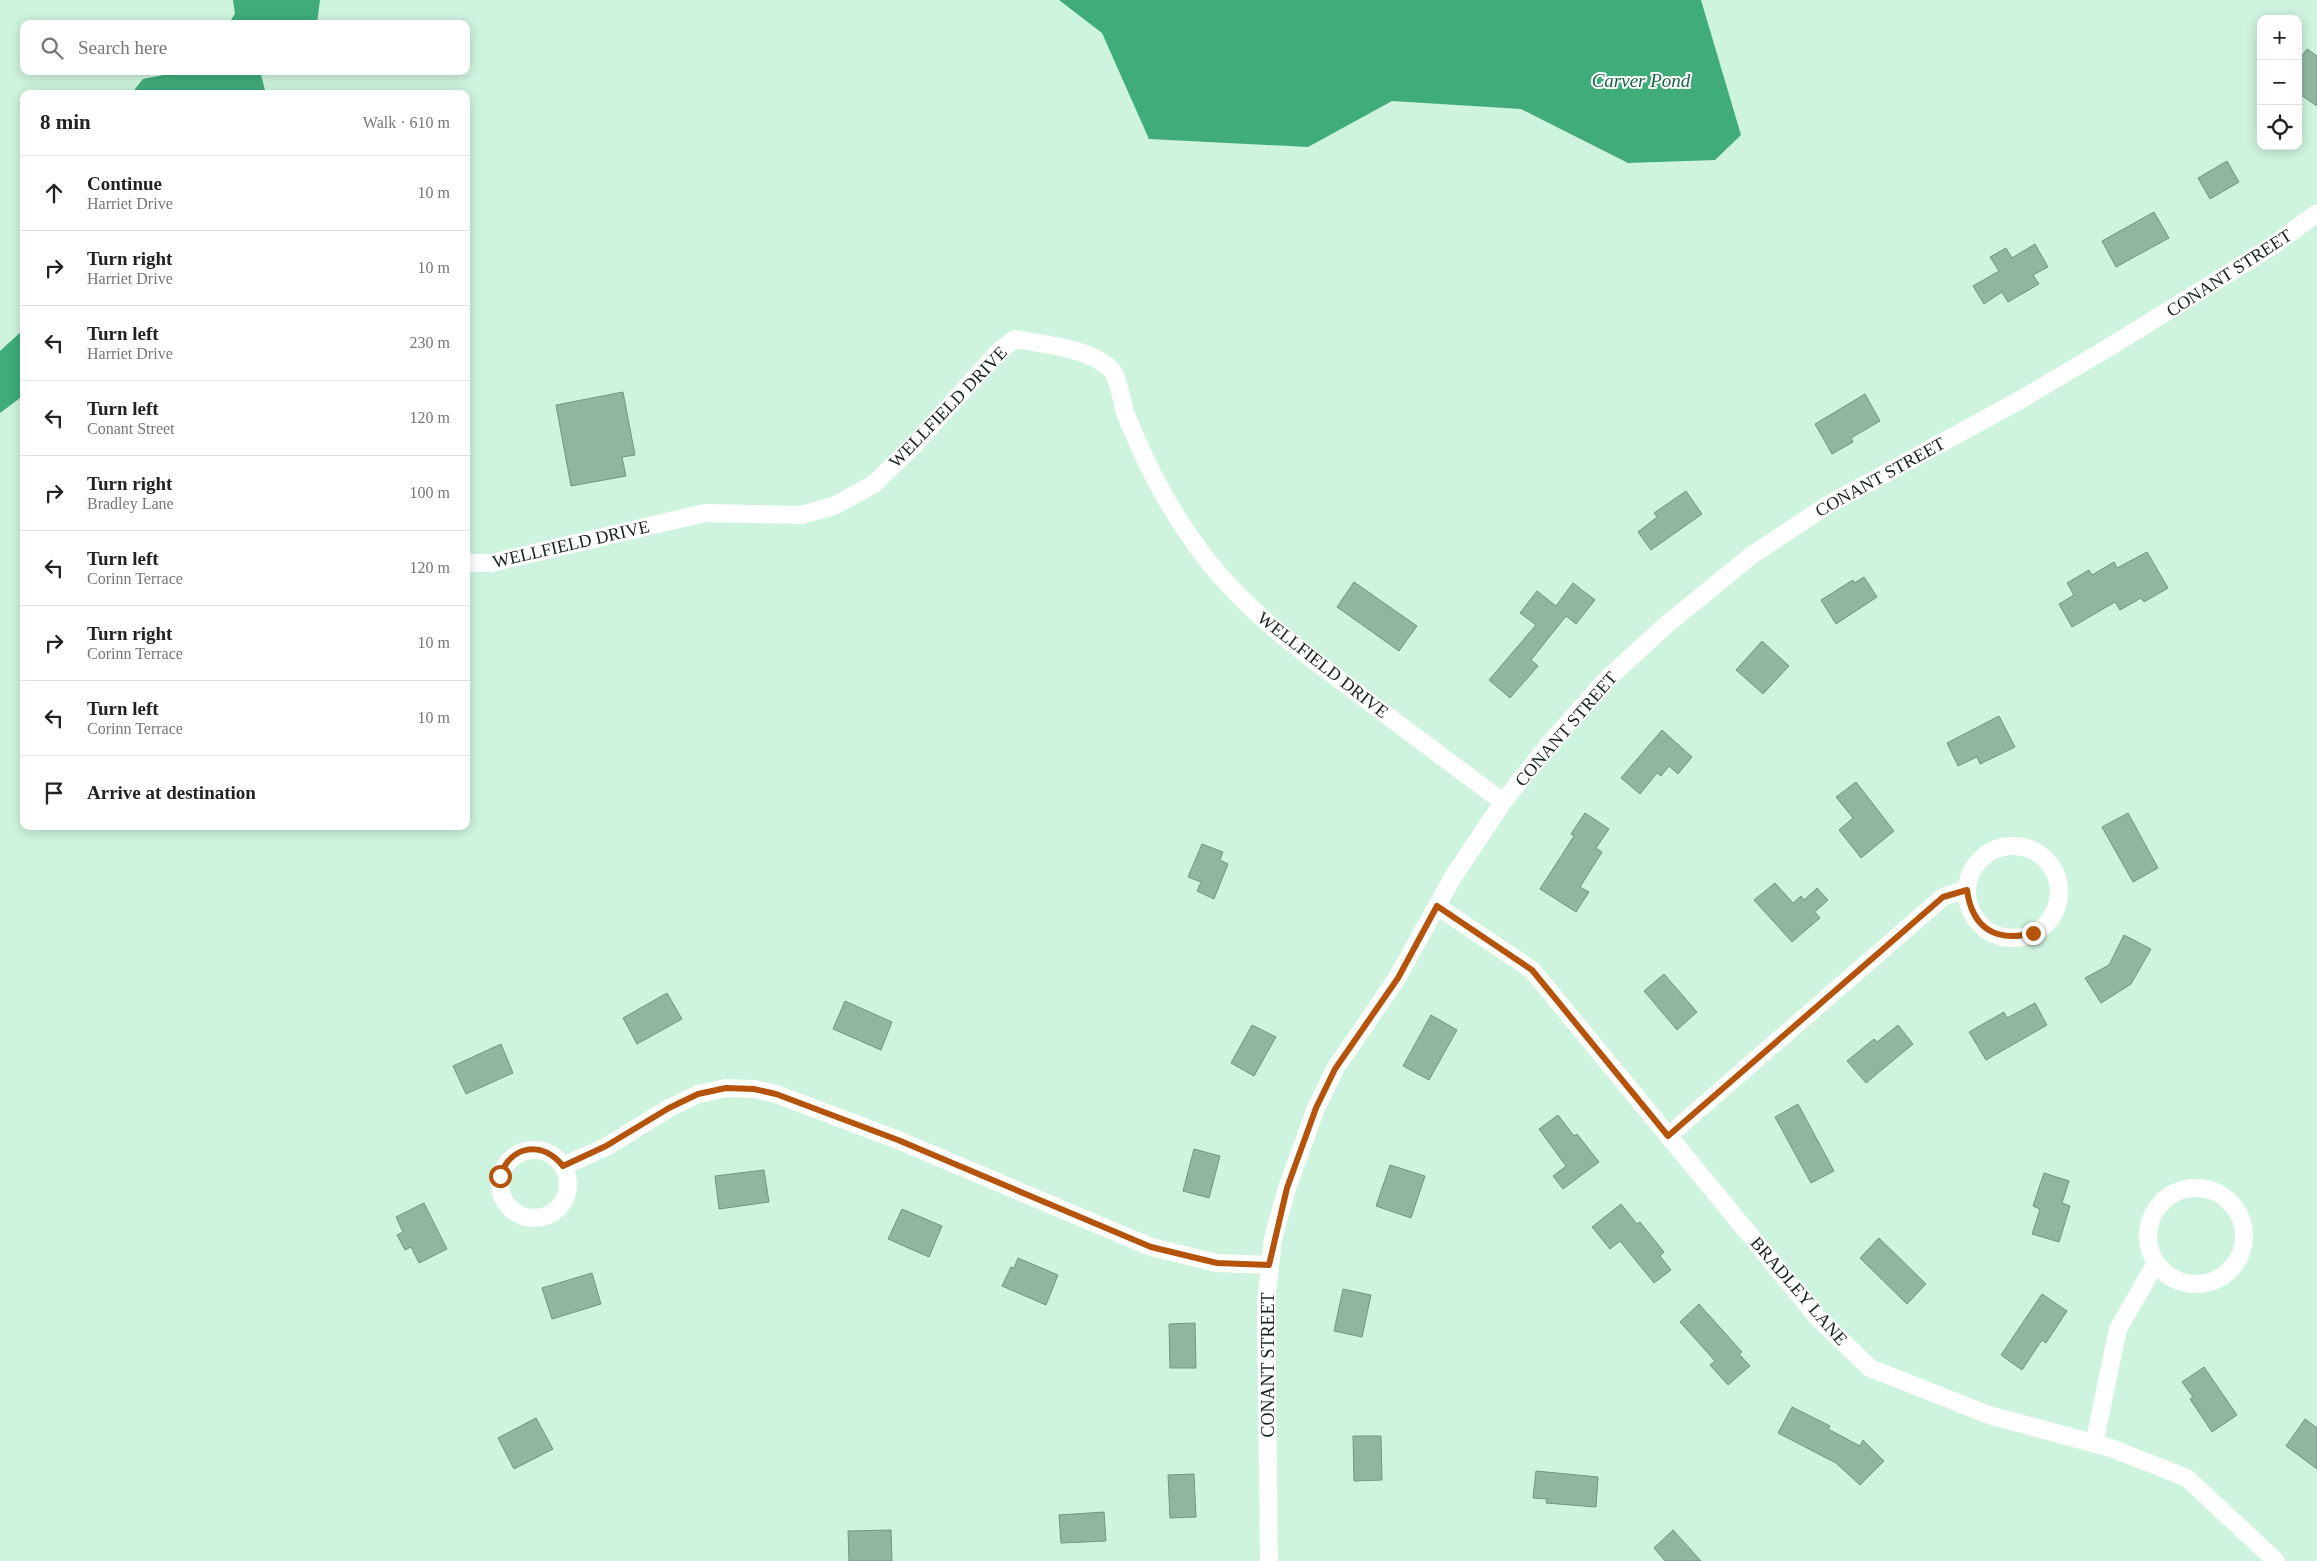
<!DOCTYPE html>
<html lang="en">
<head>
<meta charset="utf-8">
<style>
	:root { --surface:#fff; --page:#f2f2f2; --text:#222; --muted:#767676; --line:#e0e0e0 }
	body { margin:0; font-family:Georgia,serif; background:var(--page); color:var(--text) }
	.controls { position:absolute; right:15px; top:15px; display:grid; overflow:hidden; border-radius:10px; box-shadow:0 2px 12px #0003 }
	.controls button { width:45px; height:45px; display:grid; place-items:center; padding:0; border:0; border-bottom:1px solid var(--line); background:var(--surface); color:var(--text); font:25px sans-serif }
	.stop { position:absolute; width:15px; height:15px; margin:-11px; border:4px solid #b45309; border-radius:50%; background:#fff }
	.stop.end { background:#b45309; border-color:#fff; box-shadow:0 1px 5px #0008 }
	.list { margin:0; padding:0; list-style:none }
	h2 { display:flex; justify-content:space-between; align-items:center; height:65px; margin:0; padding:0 20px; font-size:21px }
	h2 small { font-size:16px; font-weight:400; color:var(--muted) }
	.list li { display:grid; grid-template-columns:32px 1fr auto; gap:15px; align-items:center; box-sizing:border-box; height:75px; padding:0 20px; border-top:1px solid var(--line) }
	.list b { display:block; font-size:19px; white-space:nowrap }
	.list p { margin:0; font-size:16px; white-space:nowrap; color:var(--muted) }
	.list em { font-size:16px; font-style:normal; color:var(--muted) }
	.icon { flex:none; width:28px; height:28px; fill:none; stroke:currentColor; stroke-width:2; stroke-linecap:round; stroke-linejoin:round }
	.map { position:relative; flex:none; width:2317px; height:1561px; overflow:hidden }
	.search { position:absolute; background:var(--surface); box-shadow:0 2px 12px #0003; left:20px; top:20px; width:450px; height:55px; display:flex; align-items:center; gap:12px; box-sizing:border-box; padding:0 18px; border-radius:10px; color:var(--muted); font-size:19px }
	.panel { position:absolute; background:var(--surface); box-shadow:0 2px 12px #0003; left:20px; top:90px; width:450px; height:740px; border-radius:10px }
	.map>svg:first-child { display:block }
	.water { fill:#3fac7a }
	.building { fill:#91b5a1; stroke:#739582 }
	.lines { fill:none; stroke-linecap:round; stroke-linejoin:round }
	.minor { stroke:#fff; stroke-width:18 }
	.route { stroke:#b45309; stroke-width:6 }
	.labels { text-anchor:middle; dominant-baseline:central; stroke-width:4; stroke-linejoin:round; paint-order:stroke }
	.street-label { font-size:18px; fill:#16231c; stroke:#fff }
	.water-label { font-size:19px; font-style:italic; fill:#166644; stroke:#fff }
</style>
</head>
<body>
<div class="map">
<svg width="2317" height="1561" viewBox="0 0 2317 1561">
	<rect width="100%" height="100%" fill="#cef3de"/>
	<!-- water -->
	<path class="water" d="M233 0H320L317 23 228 24 235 14Z
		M1059 0H1701L1741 135 1715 160 1628 163 1521 109 1392 101 1308 147 1149 139 1102 33Z
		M184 71H260L266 94H131L143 79Z
		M24 329V395L0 413V351Z"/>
	<!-- building -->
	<path class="building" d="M2307 49 2317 56V106L2298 93V61Z
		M2227 161 2239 182 2210 199 2198 178Z
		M2154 212 2169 238 2116 267 2102 241Z
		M2035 244 2048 267 2033 275 2039 284 2008 302 2002 292 1984 304 1973 286 1999 271 1990 257 2006 248 2012 258Z
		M623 392 635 455 622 457 626 476 571 486 556 405Z
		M1865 394 1880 421 1851 438 1853 442 1832 454 1815 424Z
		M1686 491 1702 514 1651 550 1638 532 1657 517 1654 513Z
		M2147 552 2168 588 2144 602 2141 598 2120 610 2115 602 2072 627 2059 604 2074 595 2067 583 2089 570 2092 575 2114 562 2117 568Z
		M1864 577 1877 597 1836 624 1821 600 1853 580 1854 583Z
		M1354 582 1417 626 1399 651 1337 607Z
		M1573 583 1595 600 1576 624 1566 616 1531 660 1538 666 1510 698 1489 680 1536 625 1520 613 1537 591 1556 606Z
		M1762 641 1789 666 1763 694 1736 670Z
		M1999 716 2015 747 1980 764 1977 757 1958 766 1947 743Z
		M1662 730 1692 757 1678 774 1669 766 1661 776 1657 773 1640 794 1621 778Z
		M1856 782 1894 831 1861 858 1839 830 1853 818 1836 797Z
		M1585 813 1609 829 1596 848 1602 852 1580 887 1589 892 1576 912 1540 889 1574 836 1571 834Z
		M2128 813 2158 868 2133 882 2102 827Z
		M1202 844 1223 852 1220 860 1228 864 1214 899 1197 891 1201 882 1188 877Z
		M1775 883 1793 903 1801 896 1804 900 1817 888 1828 900 1815 912 1820 918 1792 942 1754 900Z
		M2124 935 2151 949 2131 984 2101 1003 2085 978 2109 965Z
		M1664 974 1697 1012 1677 1030 1644 991Z
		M667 993 682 1019 637 1044 623 1018Z
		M845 1001 892 1022 881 1050 833 1029Z
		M2035 1003 2047 1025 1986 1060 1969 1032 2004 1012 2007 1018Z
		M1431 1015 1457 1030 1429 1080 1403 1066Z
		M1252 1025 1276 1037 1254 1076 1231 1063Z
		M1898 1025 1913 1044 1866 1083 1847 1061 1874 1039 1877 1042Z
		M501 1044 513 1073 466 1094 453 1066Z
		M1798 1104 1834 1171 1811 1183 1775 1117Z
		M1558 1115 1574 1136 1577 1134 1599 1162 1563 1189 1553 1176 1566 1166 1539 1129Z
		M1194 1149 1220 1156 1209 1198 1183 1191Z
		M1390 1165 1425 1176 1411 1218 1376 1206Z
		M764 1170 769 1202 719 1209 715 1176Z
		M2044 1173 2069 1181 2062 1203 2070 1206 2059 1242 2032 1234 2040 1209 2033 1206Z
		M424 1203 447 1249 419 1263 411 1247 405 1250 397 1235 403 1232 396 1217Z
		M1621 1204 1637 1224 1640 1222 1664 1252 1660 1256 1671 1270 1654 1283 1620 1241 1610 1249 1592 1227Z
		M902 1209 942 1226 929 1257 888 1239Z
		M1879 1238 1926 1284 1907 1304 1860 1258Z
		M1018 1258 1058 1275 1046 1305 1002 1286 1011 1267 1014 1268Z
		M592 1273 601 1304 552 1319 542 1288Z
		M1343 1289 1371 1295 1362 1337 1334 1331Z
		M2042 1294 2067 1311 2046 1343 2042 1340 2022 1370 2001 1355Z
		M1699 1304 1742 1352 1739 1354 1750 1366 1728 1385 1710 1365 1715 1361 1680 1322Z
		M1195 1323 1196 1368H1170L1169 1324Z
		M2204 1367 2237 1415 2212 1432 2190 1399 2193 1397 2182 1382Z
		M1792 1407 1830 1426 1828 1429 1860 1446 1863 1440 1884 1461 1860 1485 1836 1463 1778 1433Z
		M536 1418 553 1449 514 1469 498 1438Z
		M2305 1419 2317 1428V1469L2286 1446Z
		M1353 1436H1381L1382 1480 1354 1481Z
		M1536 1471 1598 1477 1596 1507 1546 1503 1547 1499 1533 1498Z
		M1194 1474 1196 1517 1170 1518 1168 1475Z
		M1104 1512 1106 1541 1061 1543 1059 1515Z
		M891 1530 892 1561H849L848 1531Z
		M1673 1530 1701 1561H1665L1654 1548Z"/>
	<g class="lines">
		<!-- minor -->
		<path class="minor" d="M466 563H491L705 513 801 515 834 506 874 484 915 444 1000 350 1015 339C1045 345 1087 347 1111 369 1118 375 1122 404 1126 415 1150 474 1172 515 1211 565 1251 614 1302 652 1352 689 1402 727 1453 765 1503 802
			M1967 892a46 46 0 1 1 92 0a46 46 0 1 1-92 0Z
			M1437 906 1532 970 1818 1318 1870 1368 1989 1415 2111 1448 2187 1478 2276 1561
			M1668 1136 1943 897 1967 889
			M500 1184a34 34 0 1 1 68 0a34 34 0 1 1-68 0Z
			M563 1166 606 1147 669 1108 698 1094 726 1088 754 1089 776 1094 898 1140 1151 1247 1217 1263 1269 1265
			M2148 1236a48 48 0 1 1 96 0a48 48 0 1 1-96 0Z
			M2094 1444 2118 1329 2156 1263
			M1269 1561 1266 1303 1273 1239 1287 1188 1316 1108 1335 1069 1397 978 1453 877 1503 802 1550 743 1604 682 1666 625 1752 555 1826 506 2020 400 2113 345 2274 245 2317 213"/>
	</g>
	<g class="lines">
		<!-- route -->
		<path class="route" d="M500 1176C511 1145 542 1140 563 1166L606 1146 669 1108 698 1094 726 1088 754 1089 776 1094 898 1140 1151 1247 1217 1263 1269 1265 1287 1188 1316 1108 1335 1069 1398 978 1437 906 1532 970 1668 1136 1943 897 1967 890C1972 928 1996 943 2033 933"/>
	</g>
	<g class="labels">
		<!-- street labels -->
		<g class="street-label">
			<text transform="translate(2229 273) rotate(-33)">CONANT STREET</text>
			<text transform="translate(948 407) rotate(-46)">WELLFIELD DRIVE</text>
			<text transform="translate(1880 477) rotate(-29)">CONANT STREET</text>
			<text transform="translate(571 544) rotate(-13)">WELLFIELD DRIVE</text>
			<text transform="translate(1323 665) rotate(38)">WELLFIELD DRIVE</text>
			<text transform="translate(1566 729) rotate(-49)">CONANT STREET</text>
			<text transform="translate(1799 1291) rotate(49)">BRADLEY LANE</text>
			<text transform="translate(1268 1365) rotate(-90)">CONANT STREET</text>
		</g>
		<!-- water labels -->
		<g class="water-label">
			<text x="1641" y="80">Carver Pond</text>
		</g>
	</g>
</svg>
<div class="controls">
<button>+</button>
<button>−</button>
<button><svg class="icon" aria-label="locate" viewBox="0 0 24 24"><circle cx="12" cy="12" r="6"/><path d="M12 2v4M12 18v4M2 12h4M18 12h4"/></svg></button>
</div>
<div class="stop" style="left:500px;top:1176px"></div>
<div class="stop end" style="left:2033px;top:933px"></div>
<div class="search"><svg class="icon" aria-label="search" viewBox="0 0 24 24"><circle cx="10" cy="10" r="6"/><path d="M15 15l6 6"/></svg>Search here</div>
<section class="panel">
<h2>8 min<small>Walk · 610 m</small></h2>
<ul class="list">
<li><svg class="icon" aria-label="ahead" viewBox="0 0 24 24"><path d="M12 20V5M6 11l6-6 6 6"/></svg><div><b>Continue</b><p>Harriet Drive</p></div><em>10 m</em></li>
<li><svg class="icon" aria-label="right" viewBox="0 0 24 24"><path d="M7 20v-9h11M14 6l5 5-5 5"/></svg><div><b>Turn right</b><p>Harriet Drive</p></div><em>10 m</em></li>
<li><svg class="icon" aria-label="left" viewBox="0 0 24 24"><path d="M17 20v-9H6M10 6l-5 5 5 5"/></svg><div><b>Turn left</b><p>Harriet Drive</p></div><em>230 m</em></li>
<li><svg class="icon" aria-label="left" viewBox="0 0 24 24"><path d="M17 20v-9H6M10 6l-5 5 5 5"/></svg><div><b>Turn left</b><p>Conant Street</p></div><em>120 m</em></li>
<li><svg class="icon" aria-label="right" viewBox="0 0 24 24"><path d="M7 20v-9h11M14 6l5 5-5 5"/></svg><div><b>Turn right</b><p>Bradley Lane</p></div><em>100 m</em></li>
<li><svg class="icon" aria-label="left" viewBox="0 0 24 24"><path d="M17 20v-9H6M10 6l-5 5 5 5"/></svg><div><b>Turn left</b><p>Corinn Terrace</p></div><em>120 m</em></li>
<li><svg class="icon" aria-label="right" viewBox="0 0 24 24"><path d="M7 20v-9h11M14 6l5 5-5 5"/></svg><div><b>Turn right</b><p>Corinn Terrace</p></div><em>10 m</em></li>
<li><svg class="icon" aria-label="left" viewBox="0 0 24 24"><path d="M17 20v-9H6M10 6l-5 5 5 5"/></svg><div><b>Turn left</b><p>Corinn Terrace</p></div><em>10 m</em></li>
<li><svg class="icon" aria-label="arrive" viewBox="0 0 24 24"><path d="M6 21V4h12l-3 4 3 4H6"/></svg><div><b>Arrive at destination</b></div></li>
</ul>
</section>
</div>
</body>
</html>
